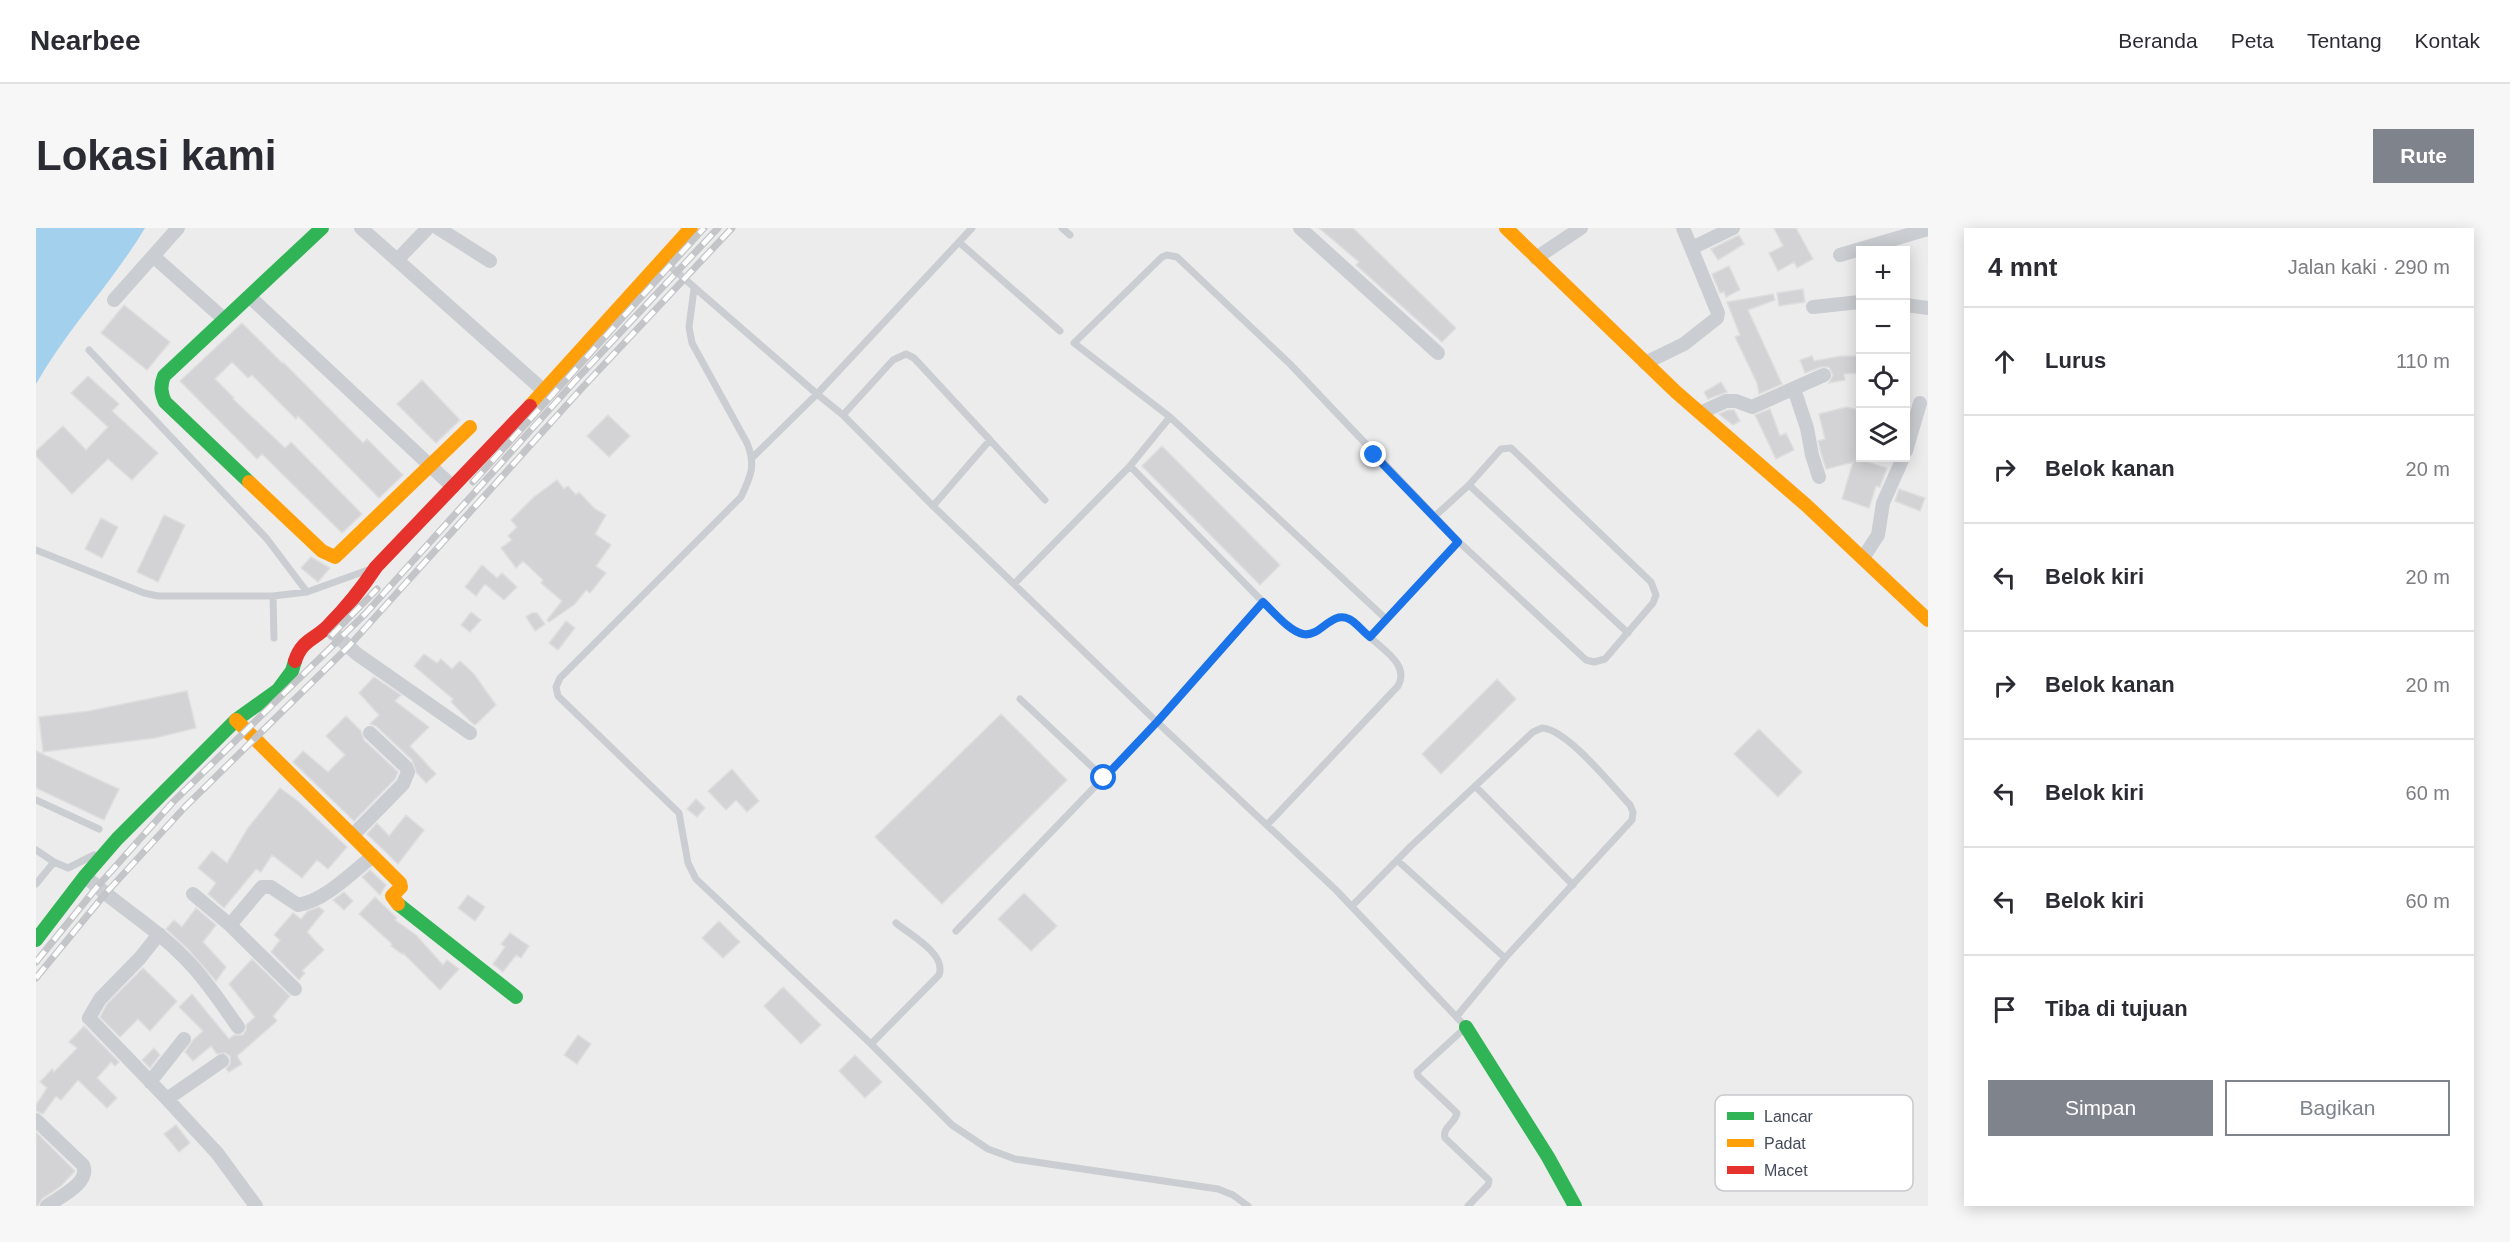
<!DOCTYPE html>
<html lang="id">
<head>
<meta charset="utf-8">
<style>
	:root { --surface:#fff; --page:#f7f7f7; --text:#2b2b33; --muted:#7c7c81; --line:#e1e1e2; --accent:#7f838c }
	body { margin:0; font-family:Helvetica,sans-serif; background:var(--page); color:var(--text) }
	.controls { position:absolute; right:18px; top:18px; display:grid; overflow:hidden; border-radius:0px; box-shadow:0 3px 15px #0003 }
	.controls button { width:54px; height:54px; display:grid; place-items:center; padding:0; border:0; border-bottom:2px solid var(--line); background:var(--surface); color:var(--text); font:30px sans-serif }
	.stop { position:absolute; width:18px; height:18px; margin:-14px; border:4px solid #1a73e8; border-radius:50%; background:#fff }
	.stop.end { background:#1a73e8; border-color:#fff; box-shadow:0 2px 6px #0008 }
	.list { margin:0; padding:0; list-style:none }
	h2 { display:flex; justify-content:space-between; align-items:center; height:78px; margin:0; padding:0 24px; font-size:26px }
	h2 small { font-size:20px; font-weight:400; color:var(--muted) }
	.list li { display:grid; grid-template-columns:39px 1fr auto; gap:18px; align-items:center; box-sizing:border-box; height:108px; padding:0 24px; border-top:2px solid var(--line) }
	.list b { display:block; font-size:22px; white-space:nowrap }
	.list em { font-size:20px; font-style:normal; color:var(--muted) }
	.actions { display:flex; gap:12px; padding:18px 24px }
	.actions a { flex:1; padding:14px 0; border:2px solid var(--accent); border-radius:0px; text-align:center; font-size:21px; color:var(--accent) }
	.actions .main { background:var(--accent); color:#fff }
	.icon { flex:none; width:33px; height:33px; fill:none; stroke:currentColor; stroke-width:2; stroke-linecap:round; stroke-linejoin:round }
	.map { position:relative; flex:none; width:1892px; height:978px; overflow:hidden; border-radius:0px }
	header { display:flex; align-items:center; gap:36px; box-sizing:border-box; height:84px; padding:0 30px; background:var(--surface); border-bottom:2px solid var(--line) }
	header strong { font-size:28px }
	nav { display:flex; gap:33px; margin-inline-start:auto; font-size:21px }
	.intro { display:flex; align-items:center; justify-content:space-between; box-sizing:border-box; height:144px; padding:0 36px }
	h1 { margin:0; font-size:42px }
	.button { padding:15px 27px; border-radius:0px; background:var(--accent); color:#fff; font-size:21px; font-weight:700 }
	main { display:flex; gap:36px; padding:0 36px }
	aside { flex:1; background:var(--surface); border-radius:0px; box-shadow:0 3px 15px #0003 }
	.map>svg:first-child { display:block }
	.water { fill:#a3d1ed }
	.building { fill:#d3d3d5; stroke:#dededf; stroke-width:1.5 }
	.lines { fill:none; stroke-linecap:round; stroke-linejoin:round }
	.lane { stroke:#cacdd1; stroke-width:7 }
	.street { stroke:#cacdd1; stroke-width:14 }
	.fast { stroke:#30b455; stroke-width:14 }
	.slow { stroke:#ff9f0a; stroke-width:14 }
	.jam { stroke:#e5322d; stroke-width:14 }
	.rail-casing { stroke:#c3c5c8; stroke-width:7 }
	.rail { stroke:#fff; stroke-width:4.5; stroke-dasharray:14; stroke-linecap:butt }
	.route { stroke:#1a73e8; stroke-width:8 }
	.key { fill:#fff; stroke:#c7c9cd; stroke-width:1.5 }
	.key-label { font-size:16px; fill:#444b59 }
</style>
</head>
<body>
<header>
<strong>Nearbee</strong>
<nav><a>Beranda</a><a>Peta</a><a>Tentang</a><a>Kontak</a></nav>
</header>
<div class="intro"><h1>Lokasi kami</h1><a class="button">Rute</a></div>
<main>
<div class="map">
<svg width="1892" height="978" viewBox="0 0 1892 978">
	<rect width="100%" height="100%" fill="#edecec"/>
	<!-- water -->
	<path class="water" d="M0 0H109C76 55 31 101 0 156Z"/>
	<!-- building -->
	<path class="building" d="M1283 0H1317L1420 100 1406 114 1320 37 1323 34Z
		M1738 0H1760L1777 31 1761 40 1758 34 1742 43 1733 25 1747 18Z
		M1703 7 1708 16 1682 32 1675 21Z
		M1693 38 1704 62 1690 69 1688 64 1684 65 1676 46Z
		M1767 61 1769 74 1743 78 1741 65Z
		M1737 66 1739 72 1712 82 1746 156 1723 166 1721 155 1699 109 1704 107 1691 74Z
		M88 77 134 114 111 142 65 105Z
		M206 95 246 135 247 134 327 215 331 211 367 247 343 270 262 188 260 191 216 147 212 150 196 134 179 151 198 170 197 171 249 220 255 214 326 286 306 305 226 226 221 231 144 153Z
		M1776 128 1778 133 1805 128H1824V145L1808 146 1809 152 1793 155 1797 147 1793 139H1785L1769 145 1764 132Z
		M52 148 83 176 76 183 122 225 96 252 72 231 36 266 0 228V223L27 198 50 222 72 199 35 165Z
		M386 152 424 192 400 215 361 176Z
		M1685 154 1691 164 1672 171 1668 164Z
		M1810 179 1824 182V232L1851 240 1844 259 1840 258 1833 280 1806 271 1817 234 1790 241 1785 225 1782 213 1789 211 1783 186Z
		M1734 181 1744 208 1750 205 1758 222 1740 231 1719 187Z
		M1692 182H1698L1704 193 1697 197 1683 186Z
		M572 187 594 208 573 229 551 208Z
		M1126 218 1244 337 1224 357 1106 238Z
		M521 252 528 261 532 258 540 267 543 264 559 281 570 287 559 306 575 317 560 338 570 345 554 365 550 362 539 376 513 394 511 392 526 373 505 355 507 352 487 333 480 340 465 320 476 312 472 308 481 299 475 292 498 269Z
		M1863 261 1889 270 1884 283 1859 273Z
		M128 287 149 297 122 354 101 344Z
		M65 290 82 299 66 330 49 321Z
		M275 329 294 340 282 354 265 340Z
		M446 337 461 350 466 345 481 359 468 372 449 356 440 368 429 359Z
		M435 384 445 392 434 404 425 397Z
		M496 385H501L509 396 499 403 490 389Z
		M530 393 539 400 522 422 513 415Z
		M388 426 401 435 405 431 416 441 424 433 438 446 460 477 439 497 435 494 415 474 417 471 378 438Z
		M338 449 365 467 359 473 393 499 374 518 400 546 390 555 380 544 376 532 340 498 334 496 343 487 323 465Z
		M1461 451 1480 471 1405 546 1386 526Z
		M151 463 160 500 119 510 7 524 3 489 53 483Z
		M965 486 1031 552 906 676 839 609Z
		M310 488 325 503 328 512 362 544 359 551 318 593 257 534 267 523 292 544 309 527 290 508Z
		M1723 501 1766 544 1742 569 1698 526Z
		M0 523 83 561 68 592 0 560Z
		M696 541 723 573 711 584 700 572 690 582 672 563Z
		M244 560 263 574 311 619 292 641 281 632 266 650 236 627 225 644 220 641 188 680 172 666 180 655 162 640 176 623 191 635 212 600Z
		M660 571 669 580 661 589 651 581Z
		M370 587 388 602 362 636 331 606 341 595 353 608Z
		M334 642 350 657 344 667 326 649Z
		M308 664 317 673 308 682 297 672Z
		M988 665 1021 698 995 723 962 691Z
		M432 667 449 679 439 693 422 680Z
		M339 669 361 690 359 692 380 707 407 737 411 732 423 741 404 762 367 725 366 726 355 718 356 716 323 686Z
		M283 679 288 683 271 704 288 722 266 743 269 745 263 752 235 724 244 712 238 707 257 685 265 691 272 683Z
		M160 680 180 697 167 714 190 739 180 753 152 721 130 701 138 692 146 699Z
		M683 693 704 714 687 730 666 710Z
		M474 705 493 718 485 730 480 727 467 744 457 736 469 719 465 716Z
		M216 731 254 768 237 788 241 793 201 828 206 836 193 844 190 841 194 836V828L189 825 181 826 175 818 157 833 149 824 157 812 167 803 143 779 156 766 193 811 198 807H207L210 802V797L219 789 193 756Z
		M107 740 141 773 114 803 102 791 84 809 64 789 71 776Z
		M747 759 785 797 765 816 728 778Z
		M48 798 83 834 79 838 75 834 61 850 81 870 71 880 42 852 25 872 20 868 7 886 0 883V877L11 860 4 854 16 841 18 844 41 820 33 814Z
		M542 807 555 816 541 836 528 827Z
		M118 820 124 827 114 840 106 832Z
		M819 827 846 854 829 870 803 843Z
		M140 897 154 915 143 924 128 906Z
		M0 904 39 943 25 958 6 971 2 978H0Z"/>
	<g class="lines">
		<!-- lane -->
		<path class="lane" d="M1026 0 1034 7
			M924 15 1024 103
			M628 33 781 166 936 0
			M658 61 653 99 656 115 711 215C720 237 715 248 705 269L524 450 520 459 522 468 643 585 652 635 660 651 835 816 916 897 952 921 979 931 1182 961 1197 967 1212 978
			M53 122 231 311 271 364
			M807 187 857 132 870 126 878 130 954 212
			M717 229 781 166 807 187 897 278 1121 494 1300 662 1430 799 1381 844 1382 848 1421 885C1419 896 1406 899 1409 910L1453 952 1452 957 1432 978
			M1094 238 1134 189
			M1433 257 1592 405
			M897 278 954 212 1009 272
			M0 322 108 365 122 368H237L271 364 332 342
			M237 368 238 410
			M1227 374C1238 384 1253 403 1267 406 1284 410 1295 382 1313 391 1320 394 1327 404 1334 409
			M1350 391 1134 189 1038 115 1126 29 1131 27 1141 29 1254 136 1422 313 1550 432 1558 434 1569 431 1617 375 1620 367 1615 354 1475 220 1465 221 1433 257 1398 289
			M984 471 1068 550
			M1439 558 1537 657
			M0 572 63 601
			M1231 597 1362 458C1374 437 1347 422 1334 409L1422 313
			M0 622 18 634
			M1361 632 1469 730
			M0 656 18 634 32 640 58 627
			M1316 678 1375 618 1497 504 1506 500C1531 501 1576 558 1594 577L1597 584 1596 592 1469 730 1421 788
			M920 703 1121 494 1227 374 1094 238 979 355
			M835 816 903 747C911 726 874 707 860 695"/>
		<!-- street -->
		<path class="street" d="M325 0 507 162
			M402 0 454 33
			M1264 0 1402 125
			M1656 20 1697 0
			M1804 27 1892 1
			M117 28 188 91
			M1500 30 1545 0
			M361 32 392 0
			M214 69 417 259
			M78 72 142 0
			M1870 77 1892 80
			M1777 79 1824 74
			M1609 135 1648 116 1681 90 1682 85 1647 0
			M1758 161 1771 200 1776 227 1783 249
			M1664 185 1690 173H1700L1716 179 1788 147
			M1870 223 1884 175
			M1827 330 1842 307 1847 275 1867 230
			M291 399 321 426 434 505
			M317 607 367 556 372 544 370 539 334 505
			M49 648C84 680 127 704 158 740 174 758 188 779 202 799
			M157 666 194 697 226 659H235L262 677C290 672 315 645 337 628
			M194 697 259 761
			M123 706 104 730 64 771 53 790 131 871 186 833
			M114 854 148 811
			M131 871 181 925 220 978
			M0 892 47 937C55 955 23 969 11 978"/>
		<!-- fast -->
		<path class="fast" d="M213 254 129 174C125 165 124 158 128 148L286 0
			M362 676 480 769
			M0 712 49 648 81 611 200 492 242 462 256 443 259 433
			M1430 799 1512 929 1539 978"/>
		<!-- slow -->
		<path class="slow" d="M1470 0 1640 164 1770 277 1892 392
			M494 178 655 0
			M213 254 286 323 299 329 434 199
			M200 492 364 655 365 659 356 668 362 676"/>
		<!-- jam -->
		<path class="jam" d="M259 433C266 411 279 412 293 397 311 379 326 360 340 339L494 178"/>
		<!-- rail casing -->
		<g class="rail-casing">
			<path id="rail" d="M437 254 668 0
				M295 408 341 361
				M0 734 61 659 137 574 330 385 539 153 682 0
				M0 750 69 666 149 579 313 418 546 160 696 0"/>
		</g>
		<!-- rail -->
		<use href="#rail" class="rail"/>
	</g>
	<g class="lines">
		<!-- route -->
		<path class="route" d="M1068 550 1121 494 1227 374C1238 384 1253 403 1267 406 1284 410 1295 382 1313 391 1320 394 1327 404 1334 409L1422 314 1338 227"/>
	</g>
	<!-- legend -->
	<rect x="1679" y="867" width="198" height="96" rx="9" class="key"/>
	<rect x="1691" y="884" width="27" height="8" fill="#30b455"/>
	<rect x="1691" y="911" width="27" height="8" fill="#ff9f0a"/>
	<rect x="1691" y="938" width="27" height="8" fill="#e5322d"/>
	<g class="key-label">
		<text x="1728" y="894">Lancar</text>
		<text x="1728" y="921">Padat</text>
		<text x="1728" y="948">Macet</text>
	</g>
</svg>
<div class="controls">
<button>+</button>
<button>−</button>
<button><svg class="icon" aria-label="locate" viewBox="0 0 24 24"><circle cx="12" cy="12" r="6"/><path d="M12 2v4M12 18v4M2 12h4M18 12h4"/></svg></button>
<button><svg class="icon" aria-label="layers" viewBox="0 0 24 24"><path d="M12 4l9 5-9 5-9-5zM3 14l9 5 9-5"/></svg></button>
</div>
<div class="stop" style="left:1068px;top:550px"></div>
<div class="stop end" style="left:1338px;top:227px"></div>
</div>
<aside>
<h2>4 mnt<small>Jalan kaki · 290 m</small></h2>
<ul class="list">
<li><svg class="icon" aria-label="ahead" viewBox="0 0 24 24"><path d="M12 20V5M6 11l6-6 6 6"/></svg><div><b>Lurus</b></div><em>110 m</em></li>
<li><svg class="icon" aria-label="right" viewBox="0 0 24 24"><path d="M7 20v-9h11M14 6l5 5-5 5"/></svg><div><b>Belok kanan</b></div><em>20 m</em></li>
<li><svg class="icon" aria-label="left" viewBox="0 0 24 24"><path d="M17 20v-9H6M10 6l-5 5 5 5"/></svg><div><b>Belok kiri</b></div><em>20 m</em></li>
<li><svg class="icon" aria-label="right" viewBox="0 0 24 24"><path d="M7 20v-9h11M14 6l5 5-5 5"/></svg><div><b>Belok kanan</b></div><em>20 m</em></li>
<li><svg class="icon" aria-label="left" viewBox="0 0 24 24"><path d="M17 20v-9H6M10 6l-5 5 5 5"/></svg><div><b>Belok kiri</b></div><em>60 m</em></li>
<li><svg class="icon" aria-label="left" viewBox="0 0 24 24"><path d="M17 20v-9H6M10 6l-5 5 5 5"/></svg><div><b>Belok kiri</b></div><em>60 m</em></li>
<li><svg class="icon" aria-label="arrive" viewBox="0 0 24 24"><path d="M6 21V4h12l-3 4 3 4H6"/></svg><div><b>Tiba di tujuan</b></div></li>
</ul>
<div class="actions"><a class="main">Simpan</a><a>Bagikan</a></div>
</aside>
</main>
</body>
</html>
